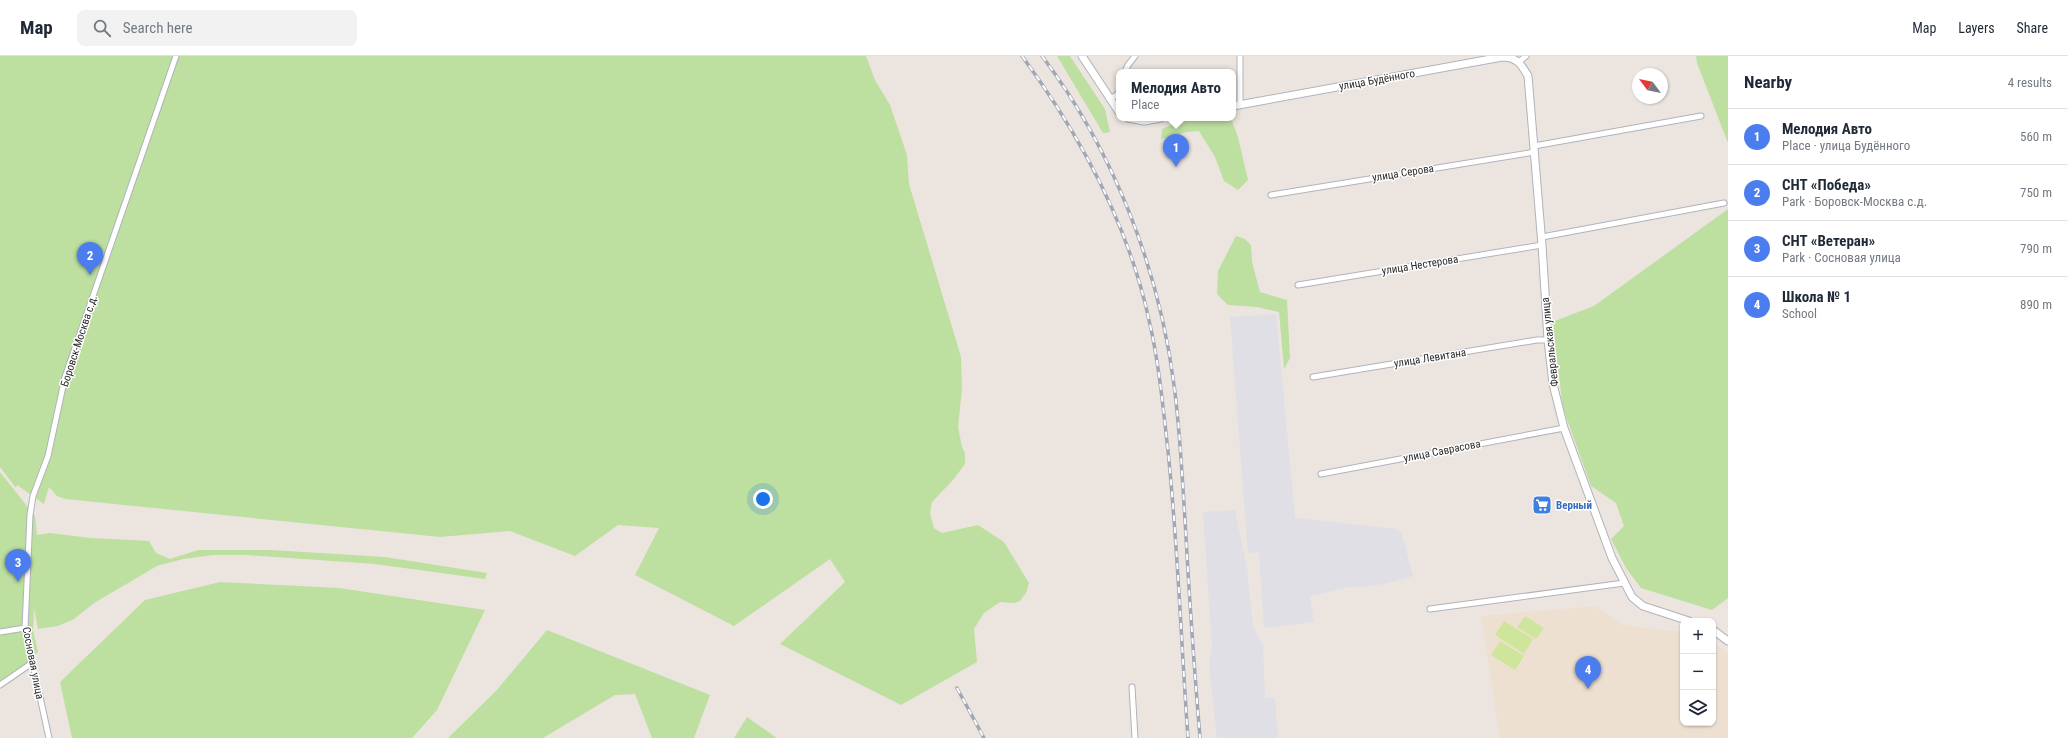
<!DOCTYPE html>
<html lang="en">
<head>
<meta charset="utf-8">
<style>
	:root { --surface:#fff; --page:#f2f2f3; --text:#1f2937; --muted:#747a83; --line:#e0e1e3; --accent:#4b7dee }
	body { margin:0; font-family:"Roboto Condensed",sans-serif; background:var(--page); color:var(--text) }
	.controls { position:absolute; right:12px; bottom:12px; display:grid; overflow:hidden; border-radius:8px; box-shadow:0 1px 3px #0004 }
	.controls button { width:36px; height:36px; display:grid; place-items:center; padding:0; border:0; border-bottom:1px solid var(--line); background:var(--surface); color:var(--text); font:20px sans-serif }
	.compass { position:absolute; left:1632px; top:12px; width:36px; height:36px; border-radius:50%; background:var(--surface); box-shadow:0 1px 3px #0004; rotate:302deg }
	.you { position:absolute; left:763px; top:443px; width:14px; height:14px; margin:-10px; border:3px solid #fff; border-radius:50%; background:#1a73e8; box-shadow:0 0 0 6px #1a73e833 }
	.badge { display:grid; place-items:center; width:26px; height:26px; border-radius:50%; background:var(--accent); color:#fff; font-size:13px; font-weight:700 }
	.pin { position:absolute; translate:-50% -33px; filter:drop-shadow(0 1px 2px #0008) }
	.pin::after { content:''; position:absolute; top:21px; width:14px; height:12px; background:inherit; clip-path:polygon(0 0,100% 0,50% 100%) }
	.popup { position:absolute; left:1116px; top:13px; width:120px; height:52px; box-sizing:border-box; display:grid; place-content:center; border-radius:8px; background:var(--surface); filter:drop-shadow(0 1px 3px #0005); font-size:13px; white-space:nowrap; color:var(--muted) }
	.popup b { font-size:15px; color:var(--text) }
	.popup::after { content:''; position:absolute; left:50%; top:100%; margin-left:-8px; border:8px solid transparent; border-top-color:var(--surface) }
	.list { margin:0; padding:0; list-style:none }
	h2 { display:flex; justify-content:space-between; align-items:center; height:52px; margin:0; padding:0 16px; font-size:17px }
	h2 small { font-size:13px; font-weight:400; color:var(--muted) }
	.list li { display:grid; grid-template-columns:26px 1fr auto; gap:12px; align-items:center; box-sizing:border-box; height:56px; padding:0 16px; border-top:1px solid var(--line) }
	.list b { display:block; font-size:15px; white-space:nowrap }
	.list p { margin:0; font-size:13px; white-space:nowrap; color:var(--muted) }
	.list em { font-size:13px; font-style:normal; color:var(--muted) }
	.icon { flex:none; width:22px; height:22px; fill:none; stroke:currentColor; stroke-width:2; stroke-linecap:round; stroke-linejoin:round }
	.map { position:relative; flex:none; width:1728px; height:682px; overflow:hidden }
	header { display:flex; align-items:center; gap:24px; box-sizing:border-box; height:56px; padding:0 20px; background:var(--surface); border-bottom:1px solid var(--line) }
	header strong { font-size:19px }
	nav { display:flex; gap:22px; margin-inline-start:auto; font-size:14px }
	.search { width:280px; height:36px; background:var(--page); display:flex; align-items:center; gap:10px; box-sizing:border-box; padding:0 14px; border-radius:8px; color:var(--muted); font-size:15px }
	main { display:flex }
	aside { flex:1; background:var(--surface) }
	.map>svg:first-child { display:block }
	.industrial { fill:#e0dfe6 }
	.education { fill:#ede0d0 }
	.green { fill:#bddfa0 }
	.pitch { fill:#cfe59c }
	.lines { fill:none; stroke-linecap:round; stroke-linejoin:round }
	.minor-casing { stroke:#b0b3bb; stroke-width:7 }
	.secondary-casing { stroke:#b0b3bb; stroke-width:9 }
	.minor { stroke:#fff; stroke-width:5 }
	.secondary { stroke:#fff; stroke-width:7 }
	.rail-casing { stroke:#a2a7b5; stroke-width:3.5 }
	.rail { stroke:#fff; stroke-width:2; stroke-dasharray:6; stroke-linecap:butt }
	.labels { text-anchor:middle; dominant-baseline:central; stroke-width:3; stroke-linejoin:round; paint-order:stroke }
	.street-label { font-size:11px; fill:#2c2c2c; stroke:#fff }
	.shop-label { font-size:11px; font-weight:bold; fill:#366cbe; stroke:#fff; text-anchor:start }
</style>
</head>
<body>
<header>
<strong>Map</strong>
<div class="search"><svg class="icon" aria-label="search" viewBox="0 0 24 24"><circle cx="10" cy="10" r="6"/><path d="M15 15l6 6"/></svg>Search here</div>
<nav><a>Map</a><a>Layers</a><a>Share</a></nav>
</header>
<main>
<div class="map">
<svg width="1728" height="682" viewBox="0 0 1728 682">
	<rect width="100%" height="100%" fill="#ece5df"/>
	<!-- industrial -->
	<path class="industrial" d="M1276 258 1295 462 1397 473 1402 478 1413 520 1384 528 1355 532 1354 530 1310 540 1314 566 1264 572 1259 496 1248 497 1230 261Z
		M1235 454 1247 512 1253 570 1263 590 1265 642H1275L1278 682H1217L1209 607 1212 590 1203 456Z"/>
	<!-- education -->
	<path class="education" d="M1596 550 1626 570 1683 576V667H1713V586L1728 598V682H1500L1481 560Z"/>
	<!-- green -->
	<path class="green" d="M0 0H866L875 24 890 49 907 99 909 128 961 301 962 333 958 371 962 391 965 397V408L953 424 932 446 930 457 933 469 934 472 942 477 978 469 1004 486 1029 527 1026 537 1020 545 1014 547 1000 546 984 557 974 573 977 606 901 649 780 588 845 526 830 503 734 570 635 519 659 472 618 469 575 500 510 475 440 481 65 443 57 440 49 431 44 448 17 429 16 432 0 411Z
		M1057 0H1070L1105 53 1110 76 1103 77Z
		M1696 0H1728V87L1697 7Z
		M1186 62H1231L1238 81 1248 124 1238 134 1224 125 1215 101 1199 75 1187 76 1161 83 1162 73Z
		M1728 153V542L1712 554 1641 532 1626 512 1611 483 1624 470 1616 447 1591 430 1563 352 1552 266 1594 250Z
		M1236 180 1245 183 1251 189 1252 206 1260 236 1287 244 1290 302 1284 313 1279 256 1257 251 1228 249 1217 238 1218 215Z
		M0 416 35 460 37 479 50 477 90 482 149 485 156 497 170 503 198 494H271L385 501 487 517 485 523 375 508 247 499H214L183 503 157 510 94 547 74 563 58 570 38 573 34 552 33 574 38 596 24 609 0 625Z
		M220 526 339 532 485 554 437 654 412 682H72L60 626 145 544Z
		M547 574 710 639 694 682H652L635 638 615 639 543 682H448L496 635Z
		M747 661 777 682H734Z"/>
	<!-- pitch -->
	<path class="pitch" d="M1525 560 1544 572 1536 583 1517 571Z
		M1504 565 1533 583 1524 598 1495 579Z
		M1500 585 1524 600 1515 614 1491 599Z"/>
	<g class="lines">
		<!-- minor casing -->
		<g class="minor-casing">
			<path id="minor" d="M1520 5 1526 0
				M1125 16 1128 9 1135 0
				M1109 43 1117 39 1119 35
				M1240 48V0
				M1534 90 1701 60
				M1271 139 1535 96
				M1542 181 1724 147
				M1298 229 1542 189
				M1313 321 1537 284H1548
				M1321 418 1564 372
				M1430 553 1624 527
				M0 576 25 572
				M0 629 32 607
				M1132 631 1135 682
				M49 682 25 572 30 459 33 440 48 400 65 321 176 0"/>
		</g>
		<!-- secondary casing -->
		<g class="secondary-casing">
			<path id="secondary" d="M1082 0 1119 56
				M1233 50 1502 1C1517 1 1521 8 1528 20L1542 189 1548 284 1553 328 1564 372 1612 502 1632 541 1643 550 1689 565
				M1128 62 1144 65 1161 62
				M1713 574 1728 585"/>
		</g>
		<!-- minor -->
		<use href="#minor" class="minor"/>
		<!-- secondary -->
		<use href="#secondary" class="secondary"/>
		<!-- rail casing -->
		<g class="rail-casing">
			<path id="rail" d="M1022 0C1080 79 1128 167 1149 264 1159 307 1163 351 1168 395 1178 491 1181 586 1188 682
				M1042 0C1113 94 1159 212 1174 329 1180 373 1182 419 1185 464 1189 537 1194 610 1200 682
				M957 632 984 682"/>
		</g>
		<!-- rail -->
		<use href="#rail" class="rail"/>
	</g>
	<!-- icons -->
	<defs>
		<g id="supermarket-square" transform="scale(1)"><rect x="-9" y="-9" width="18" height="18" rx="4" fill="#3f7fe0" stroke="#fff"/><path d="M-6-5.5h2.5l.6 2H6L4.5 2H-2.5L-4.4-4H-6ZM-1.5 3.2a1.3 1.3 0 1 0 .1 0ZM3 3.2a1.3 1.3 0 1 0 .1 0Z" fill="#fff"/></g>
	</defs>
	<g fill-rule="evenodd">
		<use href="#supermarket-square" x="1542" y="449"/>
	</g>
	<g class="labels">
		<!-- street labels -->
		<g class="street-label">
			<text transform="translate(1377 24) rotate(-10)">улица Будённого</text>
			<text transform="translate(1403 117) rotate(-9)">улица Серова</text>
			<text transform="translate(1420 209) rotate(-9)">улица Нестерова</text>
			<text transform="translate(79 285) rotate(-72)">Боровск-Москва с.д.</text>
			<text transform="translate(1550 286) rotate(-96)">Февральская улица</text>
			<text transform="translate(1430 302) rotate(-9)">улица Левитана</text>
			<text transform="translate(1442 395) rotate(-11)">улица Саврасова</text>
			<text transform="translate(33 607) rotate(79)">Сосновая улица</text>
		</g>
		<!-- shop labels -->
		<g class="shop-label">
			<text x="1556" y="449">Верный</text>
		</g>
	</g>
</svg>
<div class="controls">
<button>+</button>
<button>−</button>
<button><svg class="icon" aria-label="layers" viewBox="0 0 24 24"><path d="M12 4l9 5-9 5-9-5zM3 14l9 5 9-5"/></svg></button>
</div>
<svg class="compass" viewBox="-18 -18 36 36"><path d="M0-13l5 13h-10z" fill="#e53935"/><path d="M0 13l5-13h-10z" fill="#747a83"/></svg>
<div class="you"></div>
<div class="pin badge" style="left:1176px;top:111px">1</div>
<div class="popup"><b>Мелодия Авто</b>Place</div>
<div class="pin badge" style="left:90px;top:219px">2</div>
<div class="pin badge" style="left:18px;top:526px">3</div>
<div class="pin badge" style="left:1588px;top:633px">4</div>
</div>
<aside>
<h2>Nearby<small>4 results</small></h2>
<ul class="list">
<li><span class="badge">1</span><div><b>Мелодия Авто</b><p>Place · улица Будённого</p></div><em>560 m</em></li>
<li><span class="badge">2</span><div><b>СНТ «Победа»</b><p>Park · Боровск-Москва с.д.</p></div><em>750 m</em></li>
<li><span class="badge">3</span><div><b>СНТ «Ветеран»</b><p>Park · Сосновая улица</p></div><em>790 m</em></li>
<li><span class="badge">4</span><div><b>Школа № 1</b><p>School</p></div><em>890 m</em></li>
</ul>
</aside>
</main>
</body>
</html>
